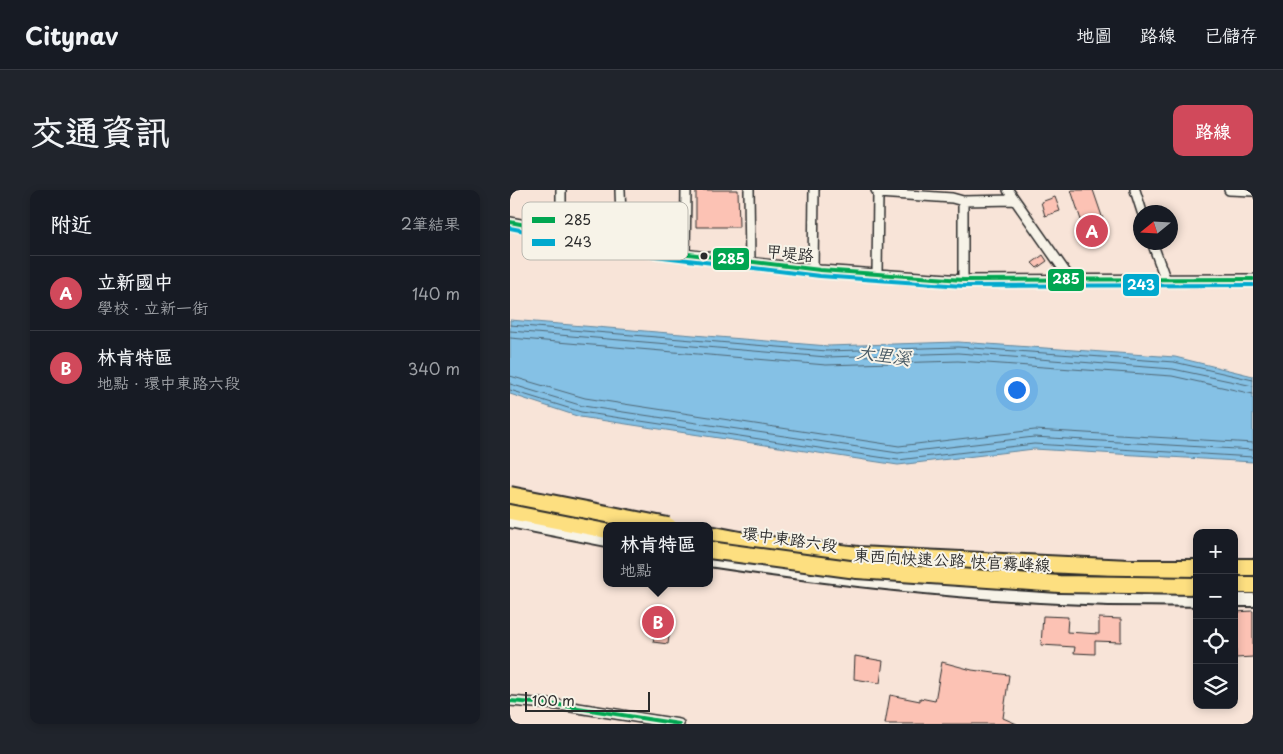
<!DOCTYPE html>
<html lang="zh-TW">
<head>
<meta charset="utf-8">
<style>
	:root { --surface:#171b24; --page:#20242c; --text:#f1f3f6; --muted:#9ea1a6; --line:#363941; --accent:#d1495b }
	body { margin:0; font-family:"Playpen Sans","LXGW WenKai TC",sans-serif; background:var(--page); color:var(--text) }
	.controls { position:absolute; right:15px; bottom:15px; display:grid; overflow:hidden; border-radius:10px; box-shadow:0 2px 8px #0003 }
	.controls button { width:45px; height:45px; display:grid; place-items:center; padding:0; border:0; border-bottom:1px solid var(--line); background:var(--surface); color:var(--text); font:25px sans-serif }
	.compass { position:absolute; left:623px; top:15px; width:45px; height:45px; border-radius:50%; background:var(--surface); box-shadow:0 2px 8px #0003; rotate:252deg }
	.scale { position:absolute; left:15px; bottom:12px; width:125px; box-sizing:border-box; padding-left:5px; border:2px solid #2b2b2b; border-top:0; font-size:14px; line-height:18px; white-space:nowrap; color:#2b2b2b; -webkit-text-stroke:4px #f7f3e8; paint-order:stroke }
	.you { position:absolute; left:506px; top:199px; width:18px; height:18px; margin:-12px; border:4px solid #fff; border-radius:50%; background:#1a73e8; box-shadow:0 0 0 8px #1a73e833 }
	.badge { display:grid; place-items:center; width:32px; height:32px; border-radius:50%; background:var(--accent); color:#fff; font-size:16px; font-weight:700 }
	.pin { position:absolute; translate:-50% -50%; border:2px solid #fff; box-shadow:0 1px 5px #0006 }
	.popup { position:absolute; left:93px; top:332px; width:110px; height:65px; box-sizing:border-box; display:grid; place-content:center; border-radius:10px; background:var(--surface); filter:drop-shadow(0 1px 4px #0005); font-size:16px; white-space:nowrap; color:var(--muted) }
	.popup b { font-size:19px; color:var(--text) }
	.popup::after { content:''; position:absolute; left:50%; top:100%; margin-left:-10px; border:10px solid transparent; border-top-color:var(--surface) }
	.list { margin:0; padding:0; list-style:none }
	h2 { display:flex; justify-content:space-between; align-items:center; height:65px; margin:0; padding:0 20px; font-size:21px }
	h2 small { font-size:16px; font-weight:400; color:var(--muted) }
	.list li { display:grid; grid-template-columns:32px 1fr auto; gap:15px; align-items:center; box-sizing:border-box; height:75px; padding:0 20px; border-top:1px solid var(--line) }
	.list b { display:block; font-size:19px; white-space:nowrap }
	.list p { margin:0; font-size:16px; white-space:nowrap; color:var(--muted) }
	.list em { font-size:16px; font-style:normal; color:var(--muted) }
	.icon { flex:none; width:28px; height:28px; fill:none; stroke:currentColor; stroke-width:2; stroke-linecap:round; stroke-linejoin:round }
	.map { position:relative; flex:none; width:743px; height:534px; overflow:hidden; border-radius:10px }
	header { display:flex; align-items:center; gap:30px; box-sizing:border-box; height:70px; padding:0 25px; background:var(--surface); border-bottom:1px solid var(--line) }
	header strong { font-size:24px }
	nav { display:flex; gap:28px; margin-inline-start:auto; font-size:18px }
	.intro { display:flex; align-items:center; justify-content:space-between; box-sizing:border-box; height:120px; padding:0 30px }
	h1 { margin:0; font-size:35px }
	.button { padding:12px 22px; border-radius:10px; background:var(--accent); color:#fff; font-size:18px; font-weight:700 }
	main { display:flex; gap:30px; padding:0 30px }
	aside { flex:1; background:var(--surface); border-radius:10px; box-shadow:0 2px 8px #0003 }
	.map>svg:first-child { display:block }
	.water { fill:#85c1e5; stroke:#61859b }
	.lines { fill:none; stroke-linecap:round; stroke-linejoin:round }
	.shore { stroke:#4f6775; stroke-width:1 }
	.building { fill:#fcc2b4; stroke:#2b2b2b }
	.street-casing { stroke:#2b2b2b; stroke-width:12 }
	.secondary-casing { stroke:#2b2b2b; stroke-width:16 }
	.highway-casing { stroke:#2b2b2b; stroke-width:20 }
	.street { stroke:#f7f3e8; stroke-width:9 }
	.secondary { stroke:#f7f3e8; stroke-width:12 }
	.highway { stroke:#fddf80; stroke-width:16 }
	.highway-bridge-casing { stroke:#2b2b2b; stroke-width:20; stroke-linecap:butt }
	.highway-bridge { stroke:#fddf80; stroke-width:16 }
	.bus-1-casing { stroke:#f7f3e8; stroke-width:8 }
	.bus-2-casing { stroke:#f7f3e8; stroke-width:8 }
	.bus-1 { stroke:#00a651; stroke-width:4 }
	.bus-2 { stroke:#00a9ce; stroke-width:4 }
	.bus-dot { fill:#2b2b2b; stroke:#f7f3e8; stroke-width:2 }
	.labels { text-anchor:middle; dominant-baseline:central; stroke-width:4; stroke-linejoin:round; paint-order:stroke }
	.street-label { font-size:16px; fill:#2b2b2b; stroke:#f7f3e8 }
	.water-label { font-size:18px; font-style:italic; fill:#465863; stroke:#f7f3e8 }
	.key { fill:#f7f3e8; stroke:#bab7af; stroke-width:1 }
	.key-label { font-size:14px; fill:#2b2b2b }
	.line-badge { stroke:#f7f3e8; stroke-width:2 }
	.badge-label { font-size:14px; text-anchor:middle; font-weight:bold; fill:#fff }
</style>
</head>
<body>
<header>
<strong>Citynav</strong>
<nav><a>地圖</a><a>路線</a><a>已儲存</a></nav>
</header>
<div class="intro"><h1>交通資訊</h1><a class="button">路線</a></div>
<main>
<aside>
<h2>附近<small>2筆結果</small></h2>
<ul class="list">
<li><span class="badge">A</span><div><b>立新國中</b><p>學校 · 立新一街</p></div><em>140 m</em></li>
<li><span class="badge">B</span><div><b>林肯特區</b><p>地點 · 環中東路六段</p></div><em>340 m</em></li>
</ul>
</aside>
<div class="map">
<svg width="743" height="534" viewBox="0 0 743 534">
	<rect width="100%" height="100%" fill="#f8e4d8"/>
	<filter id="ink" filterUnits="userSpaceOnUse"><feTurbulence type="fractalNoise" baseFrequency=".02" numOctaves="2"/><feDisplacementMap in="SourceGraphic" scale="10" xChannelSelector="R" yChannelSelector="G"/><feConvolveMatrix kernelMatrix="1 2 1 2 8 2 1 2 1" color-interpolation-filters="sRGB"/></filter>
	<g filter="url(#ink)">
		<!-- water -->
		<path class="water" d="M0 130 318 156 448 152 665 167 743 186V272L524 259 388 275 70 227 0 204Z"/>
		<g class="lines">
			<!-- shore -->
			<path class="shore" d="M0 135 317 161 448 157 664 172 743 190
				M0 141 317 167 448 163 663 179 743 196
				M0 148 316 175 448 171 662 186 743 204
				M0 186 75 208 389 256 525 240 743 253
				M0 194 73 216 388 263 524 247 743 260
				M0 200 71 222 388 270 524 254 743 267"/>
		</g>
		<!-- building -->
		<path class="building" d="M186 0H228L229 37H186Z
			M561 0H583L596 38 576 45Z
			M545 7 550 21 535 26 531 12Z
			M533 65 537 71 527 78 522 73Z
			M743 421V467L726 468 725 422Z
			M137 422 162 424 158 454 143 452 145 443 136 441Z
			M533 426 558 427 557 442 589 444V428L611 429V452L585 451V464L564 463 565 457 531 455Z
			M345 466 373 471 370 493 344 489Z
			M432 472 462 480 499 485 493 528 507 534H375L380 505 410 511V508L425 511Z"/>
		<g class="lines">
			<!-- street casing -->
			<g class="street-casing">
				<path id="street" d="M110 0 112 54
					M239 0 240 73
					M366 0 368 3 442 8 453 11 505 10
					M498 0 561 90
					M625 0 632 22
					M719 0 743 1
					M453 11V90
					M0 32 138 59 218 70 310 80 453 90 743 89
					M51 42V0
					M642 52 655 88
					M175 64 176 0
					M303 80 304 0
					M367 84 368 3
					M0 511 49 515 169 534"/>
			</g>
			<!-- secondary casing -->
			<g class="secondary-casing">
				<path id="secondary" d="M0 331 97 350
					M199 370C332 390 466 405 599 409 629 409 658 409 687 410
					M724 410H743"/>
			</g>
			<!-- highway casing -->
			<g class="highway-casing">
				<path id="highway" d="M0 321 97 340
					M199 344 251 354 348 365 619 378H687
					M724 377H743
					M724 395H743"/>
			</g>
			<!-- street -->
			<use href="#street" class="street"/>
			<!-- secondary -->
			<use href="#secondary" class="secondary"/>
			<!-- highway -->
			<use href="#highway" class="highway"/>
			<!-- highway-bridge casing -->
			<g class="highway-bridge-casing">
				<path id="highway-bridge" d="M0 305 158 336
					M199 360 347 380 549 394 687 396"/>
			</g>
			<!-- highway-bridge -->
			<use href="#highway-bridge" class="highway-bridge"/>
			<!-- bus-1 casing -->
			<g class="bus-1-casing">
				<path id="bus-1" d="M0 32 138 59 310 80 453 90 743 89
					M0 511 49 515 169 534"/>
			</g>
			<!-- bus-2 casing -->
			<g class="bus-2-casing">
				<path id="bus-2" d="M0 38 137 65 310 86 453 96 743 95"/>
			</g>
			<!-- bus-1 -->
			<use href="#bus-1" class="bus-1"/>
			<!-- bus-2 -->
			<use href="#bus-2" class="bus-2"/>
		</g>
	</g>
	<!-- markers -->
	<circle class="bus-dot" cx="194" cy="66" r="4.5"/>
	<g class="labels">
		<!-- street labels -->
		<g class="street-label">
			<text transform="translate(280 62) rotate(6)">甲堤路</text>
			<text transform="translate(280 348) rotate(8)">環中東路六段</text>
			<text transform="translate(442 369) rotate(3)">東西向快速公路 快官霧峰線</text>
		</g>
		<!-- water labels -->
		<g class="water-label">
			<text transform="translate(374 164) rotate(8)">大里溪</text>
		</g>
	</g>
	<!-- legend -->
	<rect x="12" y="12" width="166" height="58" rx="8" class="key"/>
	<rect x="22" y="27" width="23" height="6" fill="#00a651"/>
	<rect x="22" y="49" width="23" height="7" fill="#00a9ce"/>
	<g class="key-label">
		<text x="54" y="35">285</text>
		<text x="54" y="57">243</text>
	</g>
	<g class="line-badge">
		<rect x="202" y="57" width="38" height="24" rx="5" fill="#00a651"/>
		<rect x="537" y="78" width="38" height="24" rx="5" fill="#00a651"/>
		<rect x="612" y="83" width="38" height="24" rx="5" fill="#00a9ce"/>
	</g>
	<g class="badge-label">
		<text x="221" y="74">285</text>
		<text x="556" y="94">285</text>
		<text x="631" y="100">243</text>
	</g>
</svg>
<div class="controls">
<button>+</button>
<button>−</button>
<button><svg class="icon" aria-label="locate" viewBox="0 0 24 24"><circle cx="12" cy="12" r="6"/><path d="M12 2v4M12 18v4M2 12h4M18 12h4"/></svg></button>
<button><svg class="icon" aria-label="layers" viewBox="0 0 24 24"><path d="M12 4l9 5-9 5-9-5zM3 14l9 5 9-5"/></svg></button>
</div>
<svg class="compass" viewBox="-18 -18 36 36"><path d="M0-13l5 13h-10z" fill="#e53935"/><path d="M0 13l5-13h-10z" fill="#9ea1a6"/></svg>
<div class="scale">100 m</div>
<div class="you"></div>
<div class="pin badge" style="left:582px;top:41px">A</div>
<div class="pin badge" style="left:148px;top:432px">B</div>
<div class="popup"><b>林肯特區</b>地點</div>
</div>
</main>
</body>
</html>
